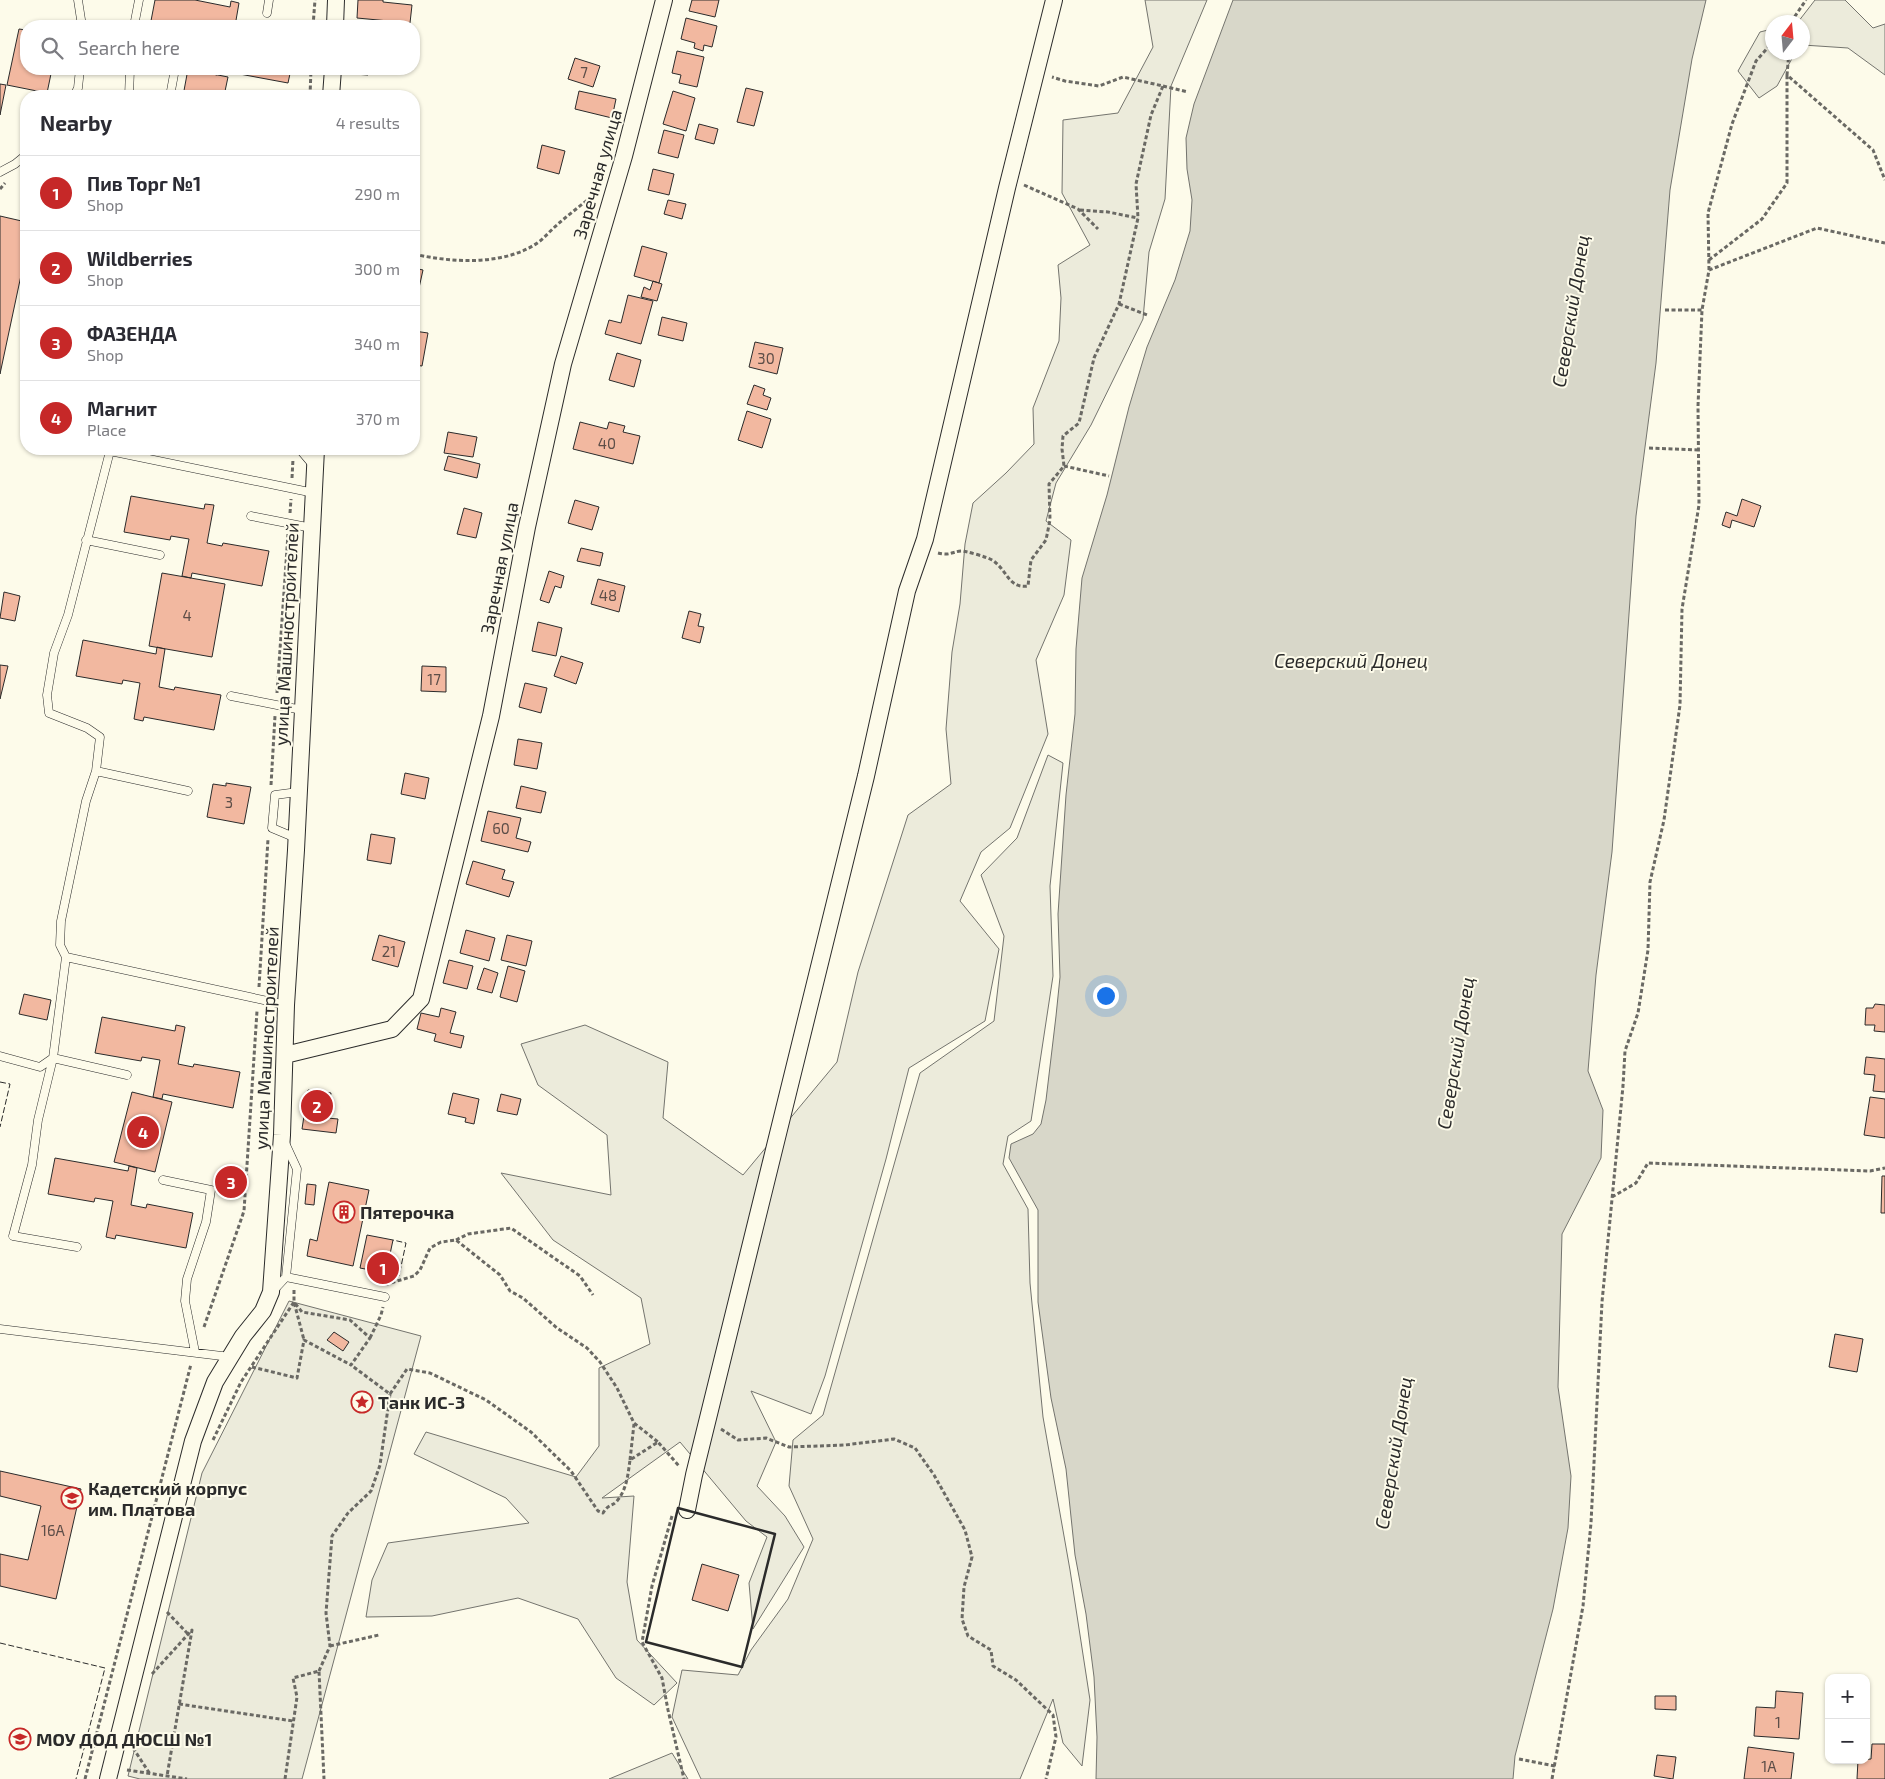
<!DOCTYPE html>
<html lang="en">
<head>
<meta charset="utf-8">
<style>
	:root { --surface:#fff; --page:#f2f2f3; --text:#2b2b33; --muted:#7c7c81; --line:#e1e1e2; --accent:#c62828 }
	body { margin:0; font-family:"Exo 2",sans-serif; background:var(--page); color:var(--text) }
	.controls { position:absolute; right:15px; bottom:15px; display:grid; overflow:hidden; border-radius:10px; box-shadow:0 1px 4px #0004 }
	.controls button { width:45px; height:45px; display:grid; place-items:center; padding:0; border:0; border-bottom:1px solid var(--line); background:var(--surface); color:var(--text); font:25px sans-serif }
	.compass { position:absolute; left:1765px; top:15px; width:45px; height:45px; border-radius:50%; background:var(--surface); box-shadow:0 1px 4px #0004; rotate:16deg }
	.you { position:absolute; left:1105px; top:995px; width:18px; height:18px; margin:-12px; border:4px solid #fff; border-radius:50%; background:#1a73e8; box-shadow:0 0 0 8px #1a73e833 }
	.badge { display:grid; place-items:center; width:32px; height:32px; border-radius:50%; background:var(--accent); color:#fff; font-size:16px; font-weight:700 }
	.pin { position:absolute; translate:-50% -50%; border:2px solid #fff; box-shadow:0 1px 5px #0006 }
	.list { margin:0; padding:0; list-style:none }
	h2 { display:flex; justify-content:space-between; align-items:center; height:65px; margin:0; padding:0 20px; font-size:21px }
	h2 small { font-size:16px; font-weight:400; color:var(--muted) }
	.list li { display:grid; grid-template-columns:32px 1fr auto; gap:15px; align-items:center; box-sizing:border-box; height:75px; padding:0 20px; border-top:1px solid var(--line) }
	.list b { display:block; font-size:19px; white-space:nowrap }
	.list p { margin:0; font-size:16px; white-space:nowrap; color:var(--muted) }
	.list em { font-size:16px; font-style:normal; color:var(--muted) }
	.icon { flex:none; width:28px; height:28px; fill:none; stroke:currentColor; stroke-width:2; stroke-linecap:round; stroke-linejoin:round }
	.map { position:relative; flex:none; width:1885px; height:1779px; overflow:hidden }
	.search { position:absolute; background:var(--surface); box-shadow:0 1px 4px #0004; left:20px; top:20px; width:400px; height:55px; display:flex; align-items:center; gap:12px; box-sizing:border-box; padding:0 18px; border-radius:20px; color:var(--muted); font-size:19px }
	.panel { position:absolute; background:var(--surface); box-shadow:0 1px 4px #0004; left:20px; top:90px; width:400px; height:365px; border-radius:20px }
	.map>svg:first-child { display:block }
	.green { fill:#ecebdb; stroke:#74746e }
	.water { fill:#d8d7c9; stroke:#74746e }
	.building { fill:#f2b8a0; stroke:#2b2b2b }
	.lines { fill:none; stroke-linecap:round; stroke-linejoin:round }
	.lane-casing { stroke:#2b2b2b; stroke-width:9 }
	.street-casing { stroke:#2b2b2b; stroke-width:18 }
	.path { stroke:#6a6964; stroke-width:3; stroke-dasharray:4 2.5; stroke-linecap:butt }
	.lane { stroke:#fdfbea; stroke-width:8 }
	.street { stroke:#fdfbea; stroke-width:16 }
	.fence { stroke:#2b2b2b; stroke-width:1; stroke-dasharray:6 2.5; stroke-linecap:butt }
	.wall { stroke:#2b2b2b; stroke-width:2.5 }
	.labels { text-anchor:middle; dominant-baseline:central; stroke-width:4; stroke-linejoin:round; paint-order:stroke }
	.number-label { font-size:15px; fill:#5d4e48 }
	.street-label { font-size:18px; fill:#2b2b2b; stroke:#fdfbea }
	.poi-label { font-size:18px; font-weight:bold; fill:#2b2b2b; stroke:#fdfbea; text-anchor:start }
	.water-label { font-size:19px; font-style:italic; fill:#2b2b2b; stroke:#fdfbea }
</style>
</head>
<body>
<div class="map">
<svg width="1885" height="1779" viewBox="0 0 1885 1779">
	<rect width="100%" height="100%" fill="#fdfbea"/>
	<!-- green -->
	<path class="green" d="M1145 0H1207L1171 86 1165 199 1149 252 1143 319 1091 425 1056 483 1046 521 1071 540 1064 595 1036 660 1048 734 1010 828 981 852 960 901 999 949 985 1021 909 1068 886 1159 825 1376 811 1414 751 1391 776 1442 757 1486 785 1516 804 1547 753 1629 749 1583 767 1537 746 1521 680 1442 602 1498 634 1496 627 1582 637 1640 677 1683 654 1705 616 1678 578 1619 518 1598 432 1616 366 1617 372 1580 388 1543 529 1523 506 1498 414 1454 426 1432 576 1477 599 1446V1368L650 1344 641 1298 553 1240 501 1173 611 1195 607 1135 538 1085 521 1044 585 1025 668 1062 663 1118 743 1175 837 1062 858 972 908 815 951 784 946 729 952 652 960 604 965 544 973 503 1006 473 1034 444 1033 408 1059 341 1061 298 1058 265 1090 245 1062 193 1063 120 1118 113 1153 47Z
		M1815 0H1845L1873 28 1885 24V75L1848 48 1803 45 1802 22H1798Z
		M1772 29V52L1795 53 1777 86 1759 98 1738 71 1760 32Z
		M1048 755 1063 763 1050 886 1053 976 1031 1121 1008 1136 1003 1164 1028 1209 1030 1283 1043 1417 1070 1570 1090 1700 1082 1766 1063 1743 1053 1699 1020 1779H701L672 1717 682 1670 738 1675 751 1650 788 1599 813 1539 789 1486 793 1440 823 1415 920 1073 994 1021 1004 936 981 875 1017 838Z
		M289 1301 421 1336 302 1779H140L128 1776 202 1473Z
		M672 1753 688 1779H609Z"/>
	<!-- water -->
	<path class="water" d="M1233 0H1706L1692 59 1670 190 1656 363 1636 516 1612 852 1596 975 1588 1071 1603 1110 1601 1158 1562 1234 1558 1387 1571 1476 1568 1528 1553 1609 1515 1756 1513 1779H1096L1097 1737 1094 1677 1086 1614 1075 1555 1066 1469 1051 1398 1038 1302V1210L1009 1158 1011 1144 1033 1134 1041 1124 1046 1100 1056 1016 1060 977 1058 914 1066 795 1075 714 1076 649 1082 578 1107 495 1129 407 1147 347 1175 280 1190 231 1192 200 1187 169 1186 138 1194 104Z"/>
	<!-- building -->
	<path class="building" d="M155 0H195L230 7 231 1 239 3 235 26H150Z
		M358 0H383V2L412 5 410 23 357 18Z
		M692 0H719L715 17 689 11Z
		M686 18 717 26 712 47 704 45 703 51 694 48 695 43 681 39Z
		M19 29 26 30V69H52L47 93 7 85Z
		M677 51 704 57 697 87 679 83 681 75 672 73Z
		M575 58 600 66 593 87 568 79Z
		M188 69 228 77 224 96H183Z
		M208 69H291L288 83 218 70 217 75 207 73Z
		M354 69H369L368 75 354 74Z
		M0 84 6 85 0 115Z
		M746 88 763 92 754 126 737 122Z
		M579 91 616 99 612 118 575 109Z
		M673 91 695 98 686 131 663 124Z
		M699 124 718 129 714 144 695 139Z
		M664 130 684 135 678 158 658 153Z
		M542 145 565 151 559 174 537 168Z
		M653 169 674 174 669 195 648 190Z
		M668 200 686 204 682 219 664 214Z
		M0 216 26 222V252L0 374Z
		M642 246 667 253 659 283 634 276Z
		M414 268 423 270 417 297 414 296Z
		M653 281 662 284 657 301 641 297 644 287 650 290Z
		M628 295 653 301 641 344 605 334 609 320 621 323Z
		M662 317 687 323 683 341 658 335Z
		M414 331 428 333 422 366 414 365Z
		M755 342 783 348 777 374 749 367Z
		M617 353 641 360 634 387 609 380Z
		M754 385 765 389 763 395 771 398 767 410 747 404Z
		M747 411 771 419 762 448 738 440Z
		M580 422 607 429 609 422 625 426 623 432 640 436 633 464 573 449Z
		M448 432 477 437 473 457 444 453Z
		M448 456 480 464 477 478 444 470Z
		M131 496 204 509 205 504 214 505 207 543 222 546 223 543 269 551 262 586 192 573 191 578 182 576 189 539 171 536 170 540 124 532Z
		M1742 499 1761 506 1754 527 1732 520 1730 528 1722 525 1726 512 1737 516Z
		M575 500 599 507 592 530 568 523Z
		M464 508 482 513 476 538 457 534Z
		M581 548 603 553 600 566 577 561Z
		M549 571 564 576 561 588 555 586 549 603 540 600Z
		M162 573 225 584 212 657 149 646Z
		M598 579 625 586 619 612 591 604Z
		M4 592 20 596 15 621 0 618Z
		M689 611 701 614 698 626 704 627 700 643 682 638Z
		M538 622 562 628 556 656 532 651Z
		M83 640 156 654 157 647 165 649 159 687 174 690 175 687 221 695 214 730 144 717 143 721 134 719 140 683 123 680 122 684 76 676Z
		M561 656 583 663 576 684 554 676Z
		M0 665 8 666 0 699Z
		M422 666 446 667V692L421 691Z
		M525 683 547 688 541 713 519 707Z
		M518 739 542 743 537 769 514 765Z
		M405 773 429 778 425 799 401 794Z
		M226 783 251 787 244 824 207 817 213 784 226 786Z
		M521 786 546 792 541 813 516 808Z
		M488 811 521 818 516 838 531 842 528 852 481 841Z
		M371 834 395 838 391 864 367 860Z
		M473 861 505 870 502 879 514 882 509 897 466 884Z
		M466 930 495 938 489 961 460 953Z
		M379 935 405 942 398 967 372 960Z
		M507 935 532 941 526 966 501 960Z
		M449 960 473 966 467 989 443 983Z
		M508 966 525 971 517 1002 500 997Z
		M484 968 498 973 492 993 477 989Z
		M24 994 51 1000 47 1020 19 1014Z
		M1875 1004 1885 1005V1032L1874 1031 1875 1025H1865L1866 1008H1873Z
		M441 1008 456 1012 450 1033 464 1036 461 1048 434 1041 436 1034 417 1029 421 1013 439 1017Z
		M102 1017 175 1031 176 1025 185 1027 178 1064 193 1067 194 1064 240 1072 233 1108 163 1094 162 1099 153 1097 160 1060 142 1057 141 1061 95 1053Z
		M1866 1057 1885 1059V1092L1873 1091 1875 1075 1864 1074Z
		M308 1090 331 1093 327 1118 338 1119 336 1133 302 1129Z
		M132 1092 172 1102 155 1172 114 1162Z
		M453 1093 479 1099 474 1124 465 1122 466 1118 448 1114Z
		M501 1094 521 1099 517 1115 497 1111Z
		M1870 1097 1885 1099V1138L1864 1135Z
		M55 1158 128 1171 129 1166 137 1168 131 1205 146 1208 147 1204 193 1213 186 1248 116 1235 115 1239 106 1237 113 1201 95 1198 94 1202 48 1194Z
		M225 1170 239 1172 236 1194 223 1193Z
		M1882 1176H1885V1213H1881Z
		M329 1182 369 1190 353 1266 307 1256 310 1239 317 1241Z
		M307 1184 316 1185 314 1205 305 1204Z
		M367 1235 393 1240 386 1273 360 1268Z
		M334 1332 349 1342 343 1351 327 1340Z
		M1835 1334 1863 1339 1857 1372 1829 1367Z
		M0 1471 81 1489 56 1599 0 1586V1554L28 1560 41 1506 0 1496Z
		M702 1564 739 1575 728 1611 692 1600Z
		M1776 1691 1803 1693 1799 1739 1754 1736 1756 1707 1775 1708Z
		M1655 1696H1676V1710L1655 1709Z
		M1872 1744H1885V1779H1857L1858 1760 1871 1759Z
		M1748 1747 1794 1753 1791 1779H1744Z
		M1657 1755 1676 1757 1673 1779 1654 1776Z"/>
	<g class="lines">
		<!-- lane casing -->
		<g class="lane-casing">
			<path id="lane" d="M78 0 82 26
				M267 13 269 0
				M134 26 139 0
				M74 96 78 88 80 69
				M129 96 130 69
				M170 96 175 69
				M0 172 15 164 26 155
				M302 449V452L313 465
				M251 516 312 528
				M86 540 160 555
				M231 696 302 710
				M96 771 188 791
				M296 838 272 828 275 795 298 792
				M66 957 60 945 61 921 86 801 96 771 100 737 87 728 49 713 47 695 54 653 68 615 110 451 314 493
				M0 1056 40 1067 53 1058 66 957 286 1005
				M163 1180 211 1190 206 1222 187 1279 185 1301 195 1352
				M77 1247 13 1236 32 1165 38 1120 53 1058 127 1075
				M286 1277 385 1297
				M273 1291 286 1277 297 1169 285 1143
				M0 1329 230 1357"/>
		</g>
		<!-- street casing -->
		<g class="street-casing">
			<path id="street" d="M335 26 336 0
				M331 96 333 69
				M285 1055 392 1029 421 999 491 716 527 527 563 364 624 156 664 0
				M687 1510 694 1475 866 776 907 591 925 539 1007 188 1054 0
				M108 1779 193 1441 215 1382 243 1336 263 1311 271 1292 282 1135 286 1005 296 850 316 449"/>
		</g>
		<!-- path -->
		<path class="path" d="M1791 22 1806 0
			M313 26 315 0
			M1789 52 1787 75 1873 150 1885 180
			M1163 86 1188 92
			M310 96 311 69
			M1024 185 1078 209 1098 229
			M0 189 5 183
			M1080 210 1108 212 1138 218
			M414 254C452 263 507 266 540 241 546 236 551 230 557 225 569 214 583 204 596 193
			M1709 260 1762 219 1787 183V75
			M1709 270 1708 213 1732 124 1756 61 1772 43
			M1119 304 1147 315
			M1665 310H1702
			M1649 448 1698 450
			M1064 466 1109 476
			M292 478 293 459
			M290 513 291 499
			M938 553C950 556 951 552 961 551 966 551 987 557 992 560 1007 569 1008 589 1028 586L1031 560 1046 540 1050 520 1049 484 1064 466 1062 449 1063 436 1079 423 1094 358 1119 304 1138 218 1136 184 1151 115 1163 86 1123 77 1099 86 1065 81 1052 77
			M277 693 288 534
			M271 785 275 716
			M259 987 268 839
			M1612 1197 1636 1183 1648 1163 1870 1171 1885 1168
			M456 1240 468 1234 511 1228 580 1276 593 1295
			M387 1286V1284L414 1276 420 1270 430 1248 441 1242 456 1240 500 1275 510 1291 523 1298 557 1328 587 1348 600 1362 617 1388 634 1423 658 1442
			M294 1290V1302L304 1340
			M204 1327 244 1211 257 1011
			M370 1338 381 1315 383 1307
			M390 1394 407 1369 430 1373 486 1400 531 1432 571 1471 598 1511 603 1513C609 1503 612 1507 617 1501 627 1489 628 1474 630 1460L658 1442 679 1466
			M721 1429 738 1440 766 1438 789 1447 845 1445 894 1439 915 1448 934 1475 965 1530 972 1557 964 1587 962 1619 968 1636 991 1650 993 1666 1016 1680 1053 1715 1056 1737 1046 1779
			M213 1440 241 1382 294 1302 302 1312 350 1320 370 1338 351 1365 304 1340 297 1378 252 1367
			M630 1460 634 1424
			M672 1516 652 1586 642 1642 662 1678 668 1710 684 1779
			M167 1612 188 1634
			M330 1646 379 1635
			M319 1671 330 1646 326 1613 332 1536 348 1513 371 1491 380 1465 390 1394 351 1365
			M152 1674 192 1630 167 1776
			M179 1704 293 1721
			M133 1748 150 1774
			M1519 1759 1555 1766
			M127 1770 187 1779
			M85 1779 191 1364
			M285 1779 297 1697 293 1678 319 1671 324 1779
			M1552 1779 1583 1606 1591 1523 1602 1302 1623 1086 1625 1051 1638 1013 1648 950 1650 882 1664 820 1680 705 1682 609 1699 505 1698 406 1702 310 1709 270 1817 228 1885 243"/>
		<!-- lane -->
		<use href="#lane" class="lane"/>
		<!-- street -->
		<use href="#street" class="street"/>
		<!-- fence -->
		<path class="fence" d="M0 1082 10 1084 0 1127
			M386 1273 399 1276 406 1243 393 1240
			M0 1643 105 1668 76 1779"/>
		<!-- wall -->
		<path class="wall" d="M678 1508 775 1534 742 1667 646 1642Z"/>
	</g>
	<!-- icons -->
	<defs>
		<g id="building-ring" transform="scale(1.125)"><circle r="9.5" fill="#fdfbea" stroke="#c62828" stroke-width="1.5"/><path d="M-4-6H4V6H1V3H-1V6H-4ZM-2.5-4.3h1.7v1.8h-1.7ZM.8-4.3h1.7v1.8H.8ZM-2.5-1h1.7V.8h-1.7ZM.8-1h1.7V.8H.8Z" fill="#c62828"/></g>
		<g id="sight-ring" transform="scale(1.125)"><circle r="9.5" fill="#fdfbea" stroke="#c62828" stroke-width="1.5"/><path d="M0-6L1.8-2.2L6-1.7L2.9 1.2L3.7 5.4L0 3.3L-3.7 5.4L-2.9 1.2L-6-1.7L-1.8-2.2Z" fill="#c62828"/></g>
		<g id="school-ring" transform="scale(1.125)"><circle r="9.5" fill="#fdfbea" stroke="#c62828" stroke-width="1.5"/><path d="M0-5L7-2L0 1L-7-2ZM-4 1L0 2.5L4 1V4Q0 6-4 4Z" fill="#c62828"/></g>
	</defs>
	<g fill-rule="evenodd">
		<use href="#building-ring" x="344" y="1212"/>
		<use href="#sight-ring" x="362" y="1402"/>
		<use href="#school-ring" x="72" y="1498"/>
		<use href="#school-ring" x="20" y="1739"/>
	</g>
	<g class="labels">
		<!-- number labels -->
		<g class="number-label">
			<text x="584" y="72">7</text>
			<text x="766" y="358">30</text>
			<text x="607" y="443">40</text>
			<text x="608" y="595">48</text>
			<text x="187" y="615">4</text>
			<text x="434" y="679">17</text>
			<text x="229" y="802">3</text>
			<text x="501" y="828">60</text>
			<text x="389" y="951">21</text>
			<text x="53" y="1530">16А</text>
			<text x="1778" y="1722">1</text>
			<text x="1769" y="1766">1А</text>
		</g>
		<!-- street labels -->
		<g class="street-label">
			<text transform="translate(597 174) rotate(-74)">Заречная улица</text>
			<text transform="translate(499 568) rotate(-79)">Заречная улица</text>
			<text transform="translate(286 634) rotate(-87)">улица Машиностроителей</text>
			<text transform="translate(266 1038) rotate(-87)">улица Машиностроителей</text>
		</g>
		<!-- poi labels -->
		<g class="poi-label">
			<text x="360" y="1212">Пятерочка</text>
			<text x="378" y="1402">Танк ИС-3</text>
			<text x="88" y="1488">Кадетский корпус<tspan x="88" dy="21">им. Платова</tspan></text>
			<text x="36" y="1739">МОУ ДОД ДЮСШ №1</text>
		</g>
		<!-- water labels -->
		<g class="water-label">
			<text transform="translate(1570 311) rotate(-81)">Северский Донец</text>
			<text x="1351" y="660">Северский Донец</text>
			<text transform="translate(1455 1053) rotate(-81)">Северский Донец</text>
			<text transform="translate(1393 1453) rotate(-81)">Северский Донец</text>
		</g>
	</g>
</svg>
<div class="controls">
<button>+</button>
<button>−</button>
</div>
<svg class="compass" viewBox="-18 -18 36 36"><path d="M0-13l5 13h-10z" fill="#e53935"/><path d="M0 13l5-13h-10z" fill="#7c7c81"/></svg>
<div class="you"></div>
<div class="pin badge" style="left:383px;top:1268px">1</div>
<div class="pin badge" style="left:317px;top:1106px">2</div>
<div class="pin badge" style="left:231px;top:1182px">3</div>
<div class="pin badge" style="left:143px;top:1132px">4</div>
<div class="search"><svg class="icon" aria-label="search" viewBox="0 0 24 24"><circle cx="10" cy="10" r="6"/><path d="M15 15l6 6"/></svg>Search here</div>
<section class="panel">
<h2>Nearby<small>4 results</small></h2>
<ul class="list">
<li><span class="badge">1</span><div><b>Пив Торг №1</b><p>Shop</p></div><em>290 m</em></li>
<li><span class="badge">2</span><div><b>Wildberries</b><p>Shop</p></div><em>300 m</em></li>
<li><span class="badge">3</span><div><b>ФАЗЕНДА</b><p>Shop</p></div><em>340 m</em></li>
<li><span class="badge">4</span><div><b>Магнит</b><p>Place</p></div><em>370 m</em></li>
</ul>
</section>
</div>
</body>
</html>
